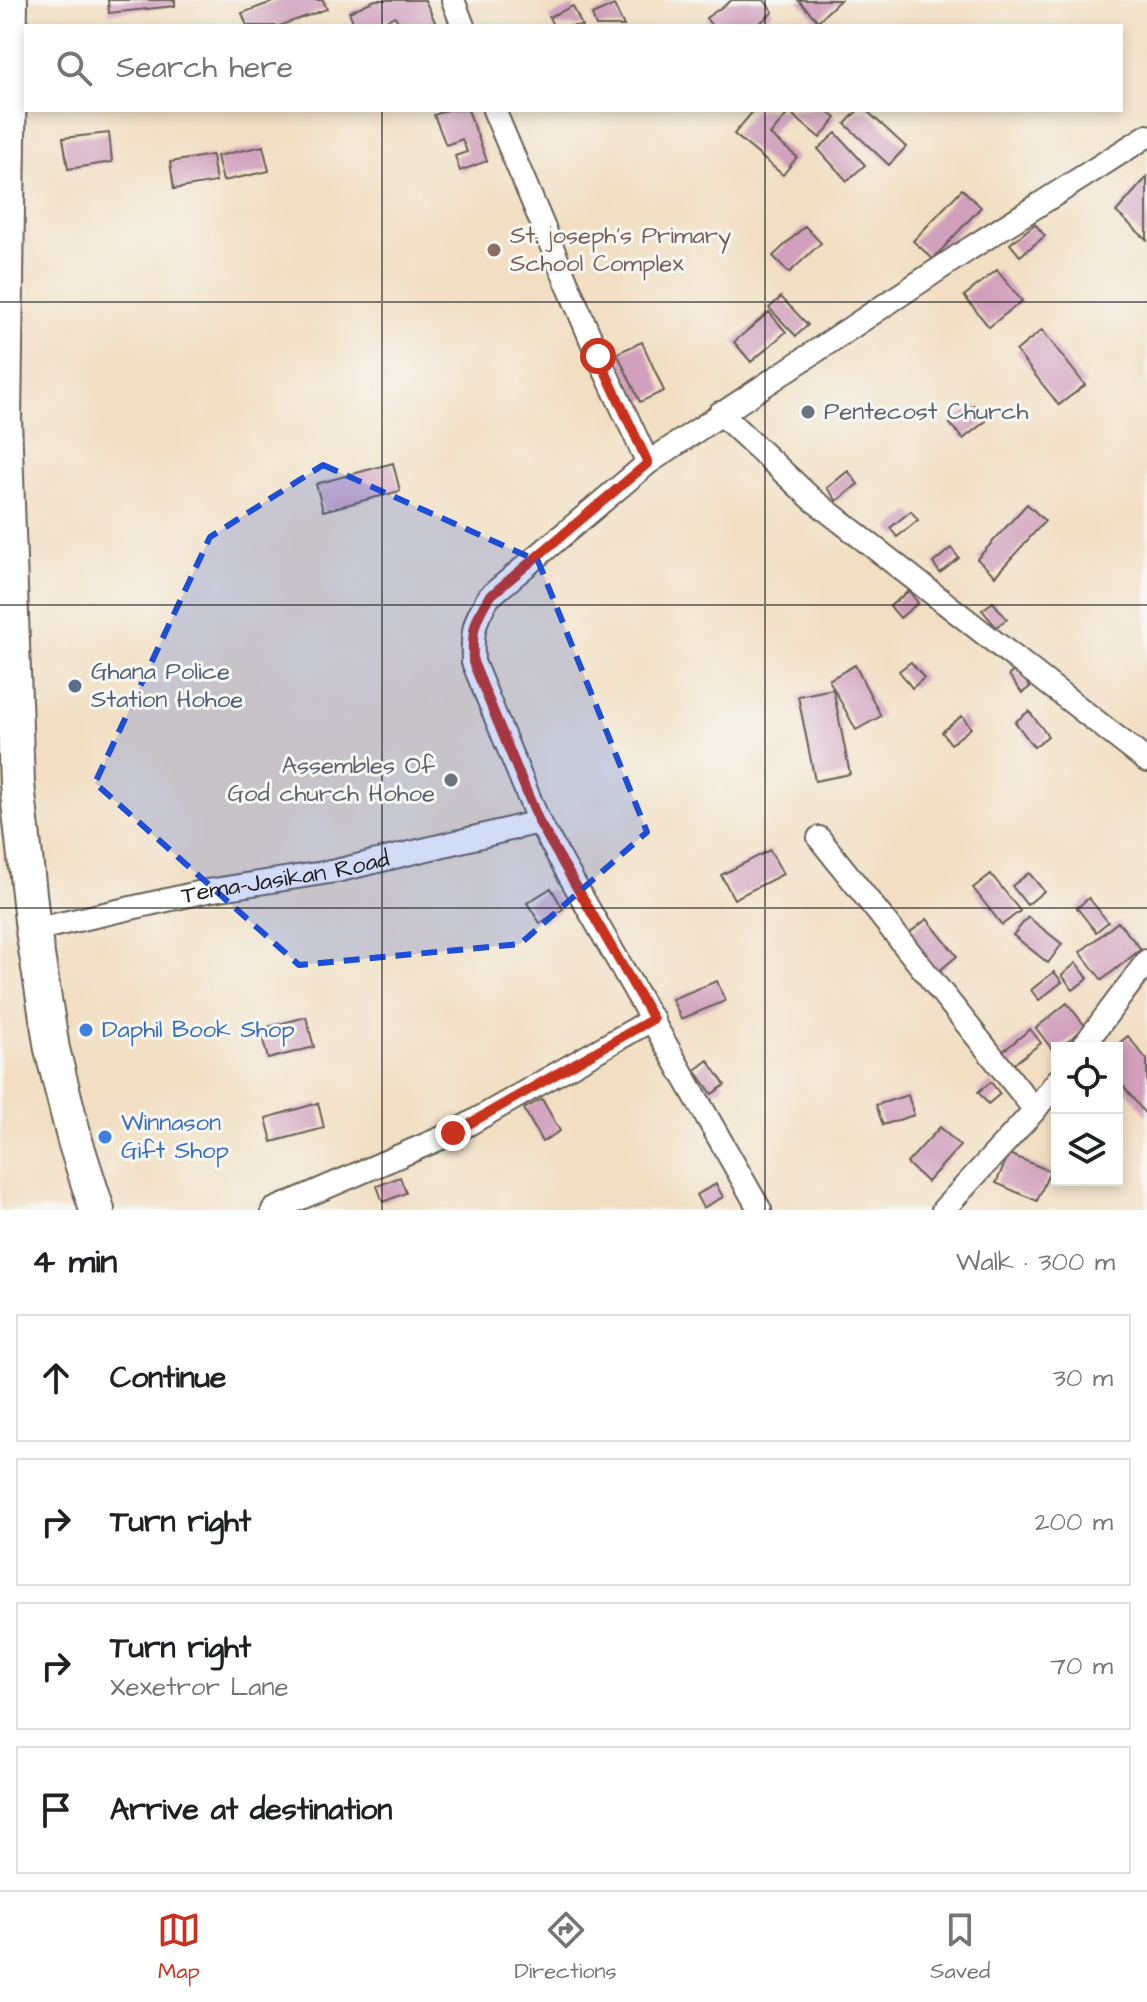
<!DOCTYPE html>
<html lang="en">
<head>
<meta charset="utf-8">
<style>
	:root { --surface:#fff; --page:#f2f2f2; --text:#202124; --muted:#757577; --line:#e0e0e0; --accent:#c8321e }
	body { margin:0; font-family:"Architects Daughter",sans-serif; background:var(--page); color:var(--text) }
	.controls { position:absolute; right:24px; bottom:24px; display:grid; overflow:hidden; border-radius:0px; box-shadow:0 4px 12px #0003 }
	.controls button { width:72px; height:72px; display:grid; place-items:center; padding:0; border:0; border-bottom:2px solid var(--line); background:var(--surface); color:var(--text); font:40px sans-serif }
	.stop { position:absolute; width:24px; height:24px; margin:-18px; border:6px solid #c8321e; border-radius:50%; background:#fff }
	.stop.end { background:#c8321e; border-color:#fff; box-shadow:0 2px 8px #0008 }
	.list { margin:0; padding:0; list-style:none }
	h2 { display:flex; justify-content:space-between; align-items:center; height:104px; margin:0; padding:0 32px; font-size:34px }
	h2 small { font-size:26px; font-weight:400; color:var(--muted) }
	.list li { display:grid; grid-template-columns:52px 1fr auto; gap:24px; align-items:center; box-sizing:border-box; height:128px; margin:0 16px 16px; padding:0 16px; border:2px solid var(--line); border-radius:0px }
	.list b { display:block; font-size:30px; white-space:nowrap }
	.list p { margin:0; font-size:26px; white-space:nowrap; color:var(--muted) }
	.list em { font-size:26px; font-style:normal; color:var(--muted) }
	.icon { flex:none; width:44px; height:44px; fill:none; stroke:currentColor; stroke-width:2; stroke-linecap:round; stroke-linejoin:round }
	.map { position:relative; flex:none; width:1147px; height:1210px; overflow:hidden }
	.search { position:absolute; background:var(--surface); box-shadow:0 4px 12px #0003; left:24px; right:24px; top:24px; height:88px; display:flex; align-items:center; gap:20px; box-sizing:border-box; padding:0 28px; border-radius:0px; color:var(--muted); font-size:30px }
	.sheet { height:680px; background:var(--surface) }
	nav { display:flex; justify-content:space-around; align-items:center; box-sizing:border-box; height:112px; border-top:2px solid var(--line); background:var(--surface); font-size:22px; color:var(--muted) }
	nav a { display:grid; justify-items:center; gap:4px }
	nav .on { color:var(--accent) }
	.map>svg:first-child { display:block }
	.building { fill:#d1a0bd }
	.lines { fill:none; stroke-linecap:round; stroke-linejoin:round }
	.minor-casing { stroke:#676056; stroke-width:26 }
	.highway-casing { stroke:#676056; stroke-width:38 }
	.minor { stroke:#fff; stroke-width:22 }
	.highway { stroke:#fff; stroke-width:34 }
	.route { stroke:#c8321e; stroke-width:10 }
	.marked { fill:#1d4ed8; fill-opacity:0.2; stroke:#1d4ed8; stroke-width:6; stroke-dasharray:16 10; stroke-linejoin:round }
	.grid { fill:none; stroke:#1c1c1c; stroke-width:2; stroke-opacity:0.55 }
	.education-dot { fill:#8d6e63; stroke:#f6f6f2; stroke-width:3 }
	.worship-dot { fill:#6b7280; stroke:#f6f6f2; stroke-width:3 }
	.service-dot { fill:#5c6f8a; stroke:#f6f6f2; stroke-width:3 }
	.shop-dot { fill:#3f7fe0; stroke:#f6f6f2; stroke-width:3 }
	.labels { text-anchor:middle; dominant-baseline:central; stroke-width:6; stroke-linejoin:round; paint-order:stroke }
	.education-label { font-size:24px; fill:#785e54; stroke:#f6f6f2; text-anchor:start }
	.worship-label { font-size:24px; fill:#5b616d; stroke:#f6f6f2; text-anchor:start }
	.service-label { font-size:24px; fill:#4e5e75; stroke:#f6f6f2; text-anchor:start }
	.street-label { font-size:24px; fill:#1c1c1c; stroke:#f6f6f2 }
	.shop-label { font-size:24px; fill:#366cbe; stroke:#f6f6f2; text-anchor:start }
</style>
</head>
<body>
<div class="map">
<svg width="1147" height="1210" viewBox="0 0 1147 1210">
	<rect width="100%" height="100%" fill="#f6f6f2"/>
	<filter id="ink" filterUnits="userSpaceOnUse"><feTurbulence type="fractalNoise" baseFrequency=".0125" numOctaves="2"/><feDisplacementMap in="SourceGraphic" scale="16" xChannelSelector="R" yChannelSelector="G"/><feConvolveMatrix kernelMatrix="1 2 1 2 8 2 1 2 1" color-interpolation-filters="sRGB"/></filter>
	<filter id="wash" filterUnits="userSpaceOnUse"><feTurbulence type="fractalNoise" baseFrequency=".006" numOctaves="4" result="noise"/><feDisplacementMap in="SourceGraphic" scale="32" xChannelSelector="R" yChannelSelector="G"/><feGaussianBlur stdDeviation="1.8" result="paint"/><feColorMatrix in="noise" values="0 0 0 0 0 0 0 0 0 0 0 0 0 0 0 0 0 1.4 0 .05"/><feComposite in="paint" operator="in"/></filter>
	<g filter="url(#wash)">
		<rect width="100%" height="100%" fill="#f2dfc3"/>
		<g id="blocks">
			<!-- building -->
			<path class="building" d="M108 0H175V6L109 13Z
				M278 0H323L327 9 279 26H247L242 13Z
				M375 0H425L437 26H400L395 16 374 26H355L349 12Z
				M732 0H764L773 12 760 23 762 26H712L706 18Z
				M798 0H840L818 21Z
				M614 5 624 26H596L592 15Z
				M573 6 582 26H553L549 17Z
				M447 110H468L487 161 460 171 455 156 467 152 462 139 446 145 434 115Z
				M754 110H826L836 118 820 138 789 112 770 135 797 157 783 175 734 134Z
				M858 110H866L906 147 889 165 845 124Z
				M109 133 112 162 68 169 63 138Z
				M836 133 865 165 847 181 818 149Z
				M263 146 269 171 223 181 217 156Z
				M212 155 216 182 174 189 170 162Z
				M1147 177V240L1116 212Z
				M962 189 981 207 933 259 913 241Z
				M1035 224 1045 236 1020 256 1010 244Z
				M805 226 821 243 789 273 773 256Z
				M997 270 1022 301 989 327 964 296Z
				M781 297 808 325 796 336 769 308Z
				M769 312 786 332 751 362 734 342Z
				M1042 330 1085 385 1059 405 1016 351Z
				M642 342 664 391 640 402 617 353Z
				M974 405 987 420 963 439 950 424Z
				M393 463 400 491 323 511 316 484Z
				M848 471 858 484 837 501 827 488Z
				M1027 504 1045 521 995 576 977 559Z
				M911 511 918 520 897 537 890 528Z
				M951 548 959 558 940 573 933 563Z
				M909 591 918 603 900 618 890 606Z
				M993 602 1007 619 996 627 982 610Z
				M911 662 924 678 912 688 899 671Z
				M855 665 881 716 856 730 829 680Z
				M1016 669 1030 687 1022 693 1009 675Z
				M833 689 850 774 815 781 798 696Z
				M1029 711 1048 736 1034 747 1015 722Z
				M962 716 971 728 951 744 942 732Z
				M770 850 783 874 734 899 721 875Z
				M1029 873 1044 891 1027 905 1012 886Z
				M991 874 1020 911 1002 925 973 888Z
				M551 888 563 909 540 923 527 903Z
				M1089 898 1108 922 1096 932 1077 908Z
				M1028 917 1062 944 1048 963 1013 935Z
				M927 919 957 956 938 972 908 934Z
				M1118 922 1141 949 1102 980 1080 952Z
				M1076 963 1088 978 1073 990 1062 975Z
				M1054 972 1062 982 1039 1000 1031 990Z
				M717 981 725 1001 681 1019 672 999Z
				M1067 1003 1086 1027 1054 1052 1036 1028Z
				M306 1017 314 1047 268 1059 260 1029Z
				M1030 1029 1041 1043 1011 1066 1001 1053Z
				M1128 1036 1147 1060V1116L1117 1078V1048H1113Z
				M708 1060 725 1085 712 1094 695 1070Z
				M991 1082 1000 1094 988 1104 978 1092Z
				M908 1095 914 1115 883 1125 876 1105Z
				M542 1099 560 1131 542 1142 524 1109Z
				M318 1103 324 1128 272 1142 266 1118Z
				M940 1127 960 1146 927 1182 907 1163Z
				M1009 1154 1050 1171 1037 1201 996 1183Z
				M400 1177 406 1193 383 1202 377 1186Z
				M716 1184 723 1197 703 1208 696 1195Z"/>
		</g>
	</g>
	<g filter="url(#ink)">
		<use href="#blocks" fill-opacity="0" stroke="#676056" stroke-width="2"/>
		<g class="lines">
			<!-- minor casing -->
			<g class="minor-casing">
				<g id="minor">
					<path d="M453 0 463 26"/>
					<path d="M494 110 598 356 648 463"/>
					<path d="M720 413 812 499 1147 761"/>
					<path d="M819 838 1035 1110"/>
					<path id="s1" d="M33 930 207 891 336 871 539 822"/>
					<path d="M1082 1048 1147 961"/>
					<path d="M273 1210 453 1133 653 1019"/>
					<path d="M760 1210 539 822 473 662C472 633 473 622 489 597L648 463 969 249 1147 136"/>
					<path d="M943 1210 1035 1110 1057 1081"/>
				</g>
			</g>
			<!-- highway casing -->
			<g class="highway-casing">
				<path id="highway" d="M10 0 4 419 17 784 33 930 52 1049 75 1141 97 1210"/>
			</g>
			<!-- minor -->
			<use href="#minor" class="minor"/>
			<!-- highway -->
			<use href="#highway" class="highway"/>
		</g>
	</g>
	<g class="lines" filter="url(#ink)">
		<!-- route -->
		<path class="route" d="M453 1133 653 1019 539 822 473 662C472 633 473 622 489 597L648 463 598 356"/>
	</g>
	<!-- marked area -->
	<path class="marked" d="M323 465 538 561 647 832 520 944 299 965 95 783 210 537Z"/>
	<!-- grid -->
	<path class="grid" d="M382 0V26M765 0V26M382 110V1210M765 110V1210M0 302H1147M0 605H1147M0 908H1147"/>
	<!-- markers -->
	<circle class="education-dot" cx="494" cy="250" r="8"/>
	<g class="worship-dot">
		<circle cx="808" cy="412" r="8"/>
		<circle cx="451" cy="780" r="8"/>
	</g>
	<circle class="service-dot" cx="75" cy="686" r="8"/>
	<g class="shop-dot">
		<circle cx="86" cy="1030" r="8"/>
		<circle cx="105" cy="1137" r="8"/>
	</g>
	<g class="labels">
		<!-- education labels -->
		<g class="education-label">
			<text x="510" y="236">St. joseph's Primary<tspan x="510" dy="28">School Complex</tspan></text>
		</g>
		<!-- worship labels -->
		<g class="worship-label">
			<text x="824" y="412">Pentecost Church</text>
			<text x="435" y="766" text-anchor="end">Assembles Of<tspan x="435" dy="28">God church Hohoe</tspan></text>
		</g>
		<!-- service labels -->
		<g class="service-label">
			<text x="91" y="672">Ghana Police<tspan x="91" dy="28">Station Hohoe</tspan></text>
		</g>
		<!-- street labels -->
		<g class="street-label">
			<text stroke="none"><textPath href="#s1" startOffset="258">Tema-Jasikan Road</textPath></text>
		</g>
		<!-- shop labels -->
		<g class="shop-label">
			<text x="102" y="1030">Daphil Book Shop</text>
			<text x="121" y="1123">Winnason<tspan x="121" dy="28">Gift Shop</tspan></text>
		</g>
	</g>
</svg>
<div class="controls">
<button><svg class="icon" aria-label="locate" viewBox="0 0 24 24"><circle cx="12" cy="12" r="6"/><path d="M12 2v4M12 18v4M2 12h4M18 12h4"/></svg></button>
<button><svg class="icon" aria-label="layers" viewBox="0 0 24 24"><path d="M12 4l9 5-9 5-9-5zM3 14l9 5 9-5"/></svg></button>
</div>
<div class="stop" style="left:598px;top:356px"></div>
<div class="stop end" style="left:453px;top:1133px"></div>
<div class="search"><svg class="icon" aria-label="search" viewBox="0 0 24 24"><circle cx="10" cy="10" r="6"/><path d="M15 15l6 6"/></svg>Search here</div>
</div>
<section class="sheet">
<h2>4 min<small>Walk · 300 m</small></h2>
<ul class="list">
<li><svg class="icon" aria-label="ahead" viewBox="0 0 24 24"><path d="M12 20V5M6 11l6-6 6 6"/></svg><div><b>Continue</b></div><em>30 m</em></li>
<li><svg class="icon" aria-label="right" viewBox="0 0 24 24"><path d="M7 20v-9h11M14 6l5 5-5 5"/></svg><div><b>Turn right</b></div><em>200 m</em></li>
<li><svg class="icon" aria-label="right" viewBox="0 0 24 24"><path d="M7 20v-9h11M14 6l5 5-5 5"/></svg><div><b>Turn right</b><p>Xexetror Lane</p></div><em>70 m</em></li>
<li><svg class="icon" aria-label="arrive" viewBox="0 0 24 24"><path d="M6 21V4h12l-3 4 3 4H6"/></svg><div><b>Arrive at destination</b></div></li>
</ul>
</section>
<nav>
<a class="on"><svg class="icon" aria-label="map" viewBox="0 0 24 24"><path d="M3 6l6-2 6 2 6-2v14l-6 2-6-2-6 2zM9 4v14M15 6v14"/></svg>Map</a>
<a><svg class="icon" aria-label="directions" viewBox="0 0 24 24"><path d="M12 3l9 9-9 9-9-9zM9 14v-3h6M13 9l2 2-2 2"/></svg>Directions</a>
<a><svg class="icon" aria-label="saved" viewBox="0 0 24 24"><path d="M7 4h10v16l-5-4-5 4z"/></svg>Saved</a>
</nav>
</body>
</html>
